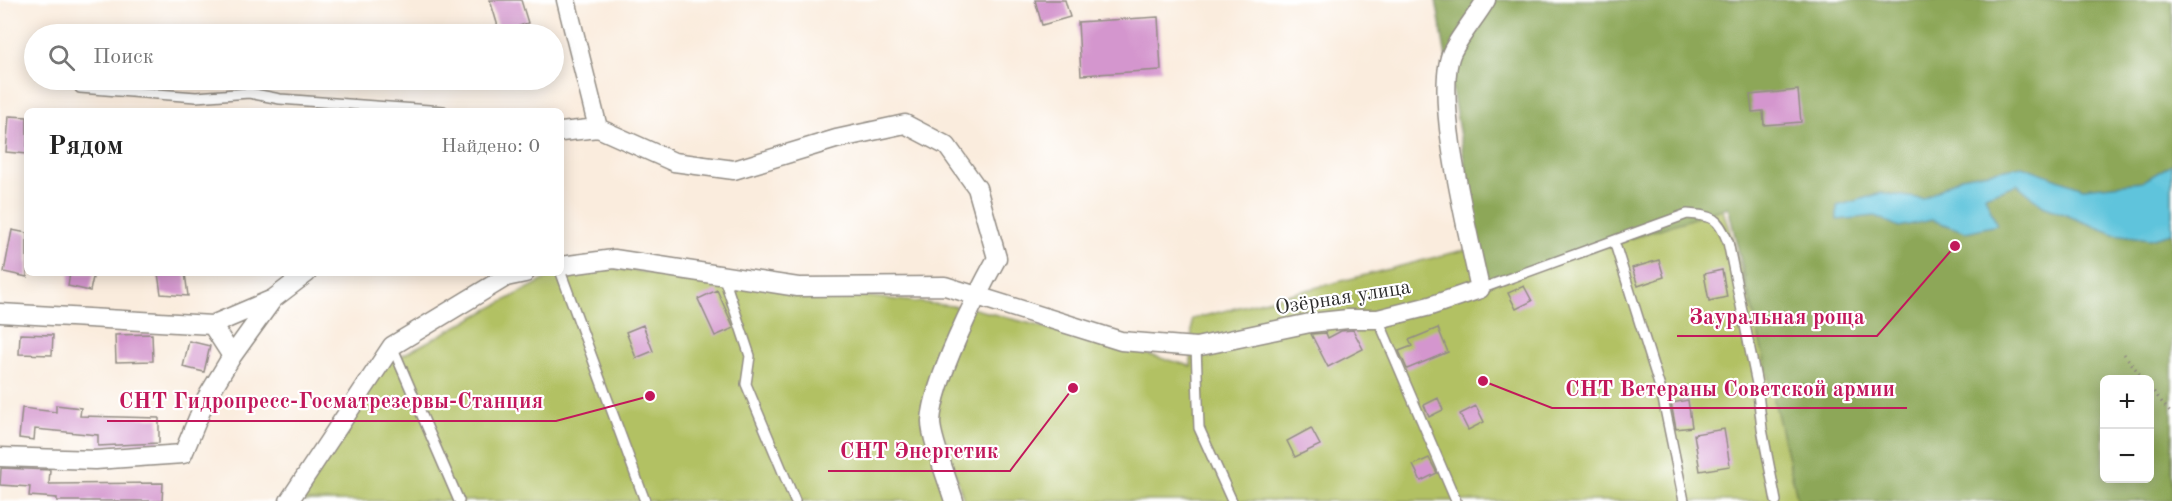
<!DOCTYPE html>
<html lang="ru">
<head>
<meta charset="utf-8">
<style>
	:root { --surface:#fff; --page:#f2f2f2; --text:#222; --muted:#767676; --line:#e0e0e0 }
	body { margin:0; font-family:"Old Standard TT",serif; background:var(--page); color:var(--text) }
	.controls { position:absolute; right:18px; bottom:18px; display:grid; overflow:hidden; border-radius:9px; box-shadow:0 3px 15px #0003 }
	.controls button { width:54px; height:54px; display:grid; place-items:center; padding:0; border:0; border-bottom:2px solid var(--line); background:var(--surface); color:var(--text); font:30px sans-serif }
	.list { margin:0; padding:0; list-style:none }
	h2 { display:flex; justify-content:space-between; align-items:center; height:78px; margin:0; padding:0 24px; font-size:26px }
	h2 small { font-size:20px; font-weight:400; color:var(--muted) }
	.icon { flex:none; width:33px; height:33px; fill:none; stroke:currentColor; stroke-width:2; stroke-linecap:round; stroke-linejoin:round }
	.map { position:relative; flex:none; width:2172px; height:501px; overflow:hidden }
	.search { position:absolute; background:var(--surface); box-shadow:0 3px 15px #0003; left:24px; top:24px; width:540px; height:66px; display:flex; align-items:center; gap:15px; box-sizing:border-box; padding:0 21px; border-radius:33px; color:var(--muted); font-size:22px }
	.panel { position:absolute; background:var(--surface); box-shadow:0 3px 15px #0003; left:24px; top:108px; width:540px; height:168px; border-radius:9px }
	.map>svg:first-child { display:block }
	.green { fill:#b2c163; stroke:#6e7647; stroke-width:1.5 }
	.forest { fill:#8da759; stroke:#5c6942; stroke-width:1.5; fill-rule:evenodd }
	.water { fill:#5ec4dc; stroke:#447884; stroke-width:1.5 }
	.building { fill:#d496ce }
	.lines { fill:none; stroke-linecap:round; stroke-linejoin:round }
	.service-casing { stroke:#928c84; stroke-width:12 }
	.minor-casing { stroke:#928c84; stroke-width:21 }
	.path { stroke:#928c84; stroke-width:3; stroke-dasharray:1.5 4.5; stroke-linecap:butt }
	.service { stroke:#fff; stroke-width:9 }
	.minor { stroke:#fff; stroke-width:18 }
	.labels { text-anchor:middle; dominant-baseline:central; stroke-width:4.5; stroke-linejoin:round; paint-order:stroke }
	.street-label { font-size:21px; fill:#2b2b2b; stroke:#fff }
	.leader { fill:none; stroke:#c2185b; stroke-width:2 }
	.callout-dot { fill:#c2185b; stroke:#fff; stroke-width:2 }
	.callout-label { font-size:22px; text-anchor:middle; font-weight:bold; fill:#c2185b; stroke:#fff; stroke-width:4.5; stroke-linejoin:round; paint-order:stroke }
</style>
</head>
<body>
<div class="map">
<svg width="2172" height="501" viewBox="0 0 2172 501">
	<rect width="100%" height="100%" fill="#fff"/>
	<filter id="ink" filterUnits="userSpaceOnUse"><feTurbulence type="fractalNoise" baseFrequency=".0167" numOctaves="2"/><feDisplacementMap in="SourceGraphic" scale="12" xChannelSelector="R" yChannelSelector="G"/><feConvolveMatrix kernelMatrix="1 2 1 2 8 2 1 2 1" color-interpolation-filters="sRGB"/></filter>
	<filter id="wash" filterUnits="userSpaceOnUse"><feTurbulence type="fractalNoise" baseFrequency=".008" numOctaves="4" result="noise"/><feDisplacementMap in="SourceGraphic" scale="24" xChannelSelector="R" yChannelSelector="G"/><feGaussianBlur stdDeviation="1.35" result="paint"/><feColorMatrix in="noise" values="0 0 0 0 0 0 0 0 0 0 0 0 0 0 0 0 0 1.4 0 .05"/><feComposite in="paint" operator="in"/></filter>
	<g filter="url(#wash)">
		<rect width="100%" height="100%" fill="#faecdd"/>
		<!-- green -->
		<path class="green" d="M1716 186 1810 501H964L935 411 957 501H298L376 369 574 264 971 308 1191 366 1192 319Z"/>
		<!-- forest -->
		<path class="forest" d="M1436 0H2172V501H1798L1728 207 1486 285ZM2104 380H2150V478H2104Z"/>
		<!-- water -->
		<path class="water" d="M2172 164V233L2150 239 2114 234 2043 206 2017 184 1985 196 1997 225 1966 232 1932 220 1899 227 1875 216 1837 220V206L1882 193 1923 199 1961 177 2022 166 2083 188 2142 182Z"/>
		<g id="blocks">
			<!-- building -->
			<path class="building" d="M490 0H521L528 23 500 33Z
				M1035 0H1065L1070 17 1042 25Z
				M1158 17 1161 70 1081 75 1078 22Z
				M1798 90 1801 122 1764 125 1763 111 1752 112 1750 95Z
				M9 116 27 117V154L6 152Z
				M12 230 27 233V277L4 272Z
				M1659 260 1664 277 1638 286 1632 268Z
				M1722 270 1727 297 1709 301 1704 274Z
				M70 273H94L90 291 68 286Z
				M158 273H185L188 296 161 294Z
				M1524 286 1532 301 1516 309 1508 293Z
				M717 290 734 328 715 336 698 299Z
				M643 325 653 351 636 358 626 332Z
				M1438 328 1448 352 1407 369 1399 351 1412 346 1409 340Z
				M1353 330 1363 349 1328 367 1311 334 1326 333 1328 338 1341 331Z
				M20 334 53 335 52 355 19 354Z
				M152 334 153 361 116 362 115 335Z
				M189 341 210 346 204 372 183 367Z
				M1438 398 1443 410 1429 417 1424 405Z
				M1688 400 1692 427 1676 429 1671 403Z
				M56 405 81 408 80 416 159 418V443L98 446V435L35 429 34 440 19 438 22 408 56 412Z
				M1476 406 1484 422 1468 430 1460 414Z
				M1311 428 1320 445 1295 457 1287 441Z
				M1724 429 1730 466 1700 471 1694 434Z
				M1429 458 1437 473 1421 481 1413 465Z
				M1 468 50 470 49 484 163 483 162 501H57V498L29 496 30 487 0 485Z"/>
		</g>
	</g>
	<g filter="url(#ink)">
		<use href="#blocks" fill-opacity="0" stroke="#928c84" stroke-width="1.5"/>
		<g class="lines">
			<!-- service casing -->
			<g class="service-casing">
				<path id="service" d="M80 88 196 97 249 93 280 99 443 111
					M1614 241 1662 394 1684 501
					M561 273 645 501
					M723 275 750 356 746 384 795 501
					M1480 289 1687 214C1713 216 1718 217 1728 242L1757 384 1762 429 1776 501
					M1378 319 1456 501
					M392 346 459 501
					M1196 347 1199 428 1232 501"/>
			</g>
			<!-- minor casing -->
			<g class="minor-casing">
				<path id="minor" d="M566 0 598 128
					M561 132 598 128 674 162 734 170 836 139 905 124 947 146 977 188 997 258C976 296 934 379 931 421 930 436 949 484 954 501
					M561 266 614 259 798 287 945 286 1121 341 1196 347 1310 323 1348 319H1378L1430 306 1480 289C1470 240 1431 91 1453 50 1462 33 1476 17 1486 0
					M0 313 212 325 273 299
					M232 356 273 299 307 273
					M0 457 95 460 183 454 206 399 232 356 212 325
					M289 501 392 346 506 277 525 273"/>
			</g>
			<!-- path -->
			<path class="path" d="M2124 354 2144 380
				M2150 387 2172 415"/>
			<!-- service -->
			<use href="#service" class="service"/>
			<!-- minor -->
			<use href="#minor" class="minor"/>
		</g>
	</g>
	<g class="labels">
		<!-- street labels -->
		<g class="street-label">
			<text transform="translate(1343 298) rotate(-9)">Озёрная улица</text>
		</g>
	</g>
	<!-- callouts -->
	<path class="leader" d="M1955 246L1877 336H1677M1483 381L1552 408H1907M650 396L556 421H107M1073 388L1010 471H828"/>
	<g class="callout-dot">
		<circle cx="1955" cy="246" r="6"/>
		<circle cx="1483" cy="381" r="6"/>
		<circle cx="650" cy="396" r="6"/>
		<circle cx="1073" cy="388" r="6"/>
	</g>
	<g class="callout-label">
		<text x="1777" y="324">Зауральная роща</text>
		<text x="1730" y="396">СНТ Ветераны Советской армии</text>
		<text x="331" y="408">СНТ Гидропресс-Госматрезервы-Станция</text>
		<text x="919" y="458">СНТ Энергетик</text>
	</g>
</svg>
<div class="controls">
<button>+</button>
<button>−</button>
</div>
<div class="search"><svg class="icon" aria-label="search" viewBox="0 0 24 24"><circle cx="10" cy="10" r="6"/><path d="M15 15l6 6"/></svg>Поиск</div>
<section class="panel">
<h2>Рядом<small>Найдено: 0</small></h2>
<ul class="list">
</ul>
</section>
</div>
</body>
</html>
